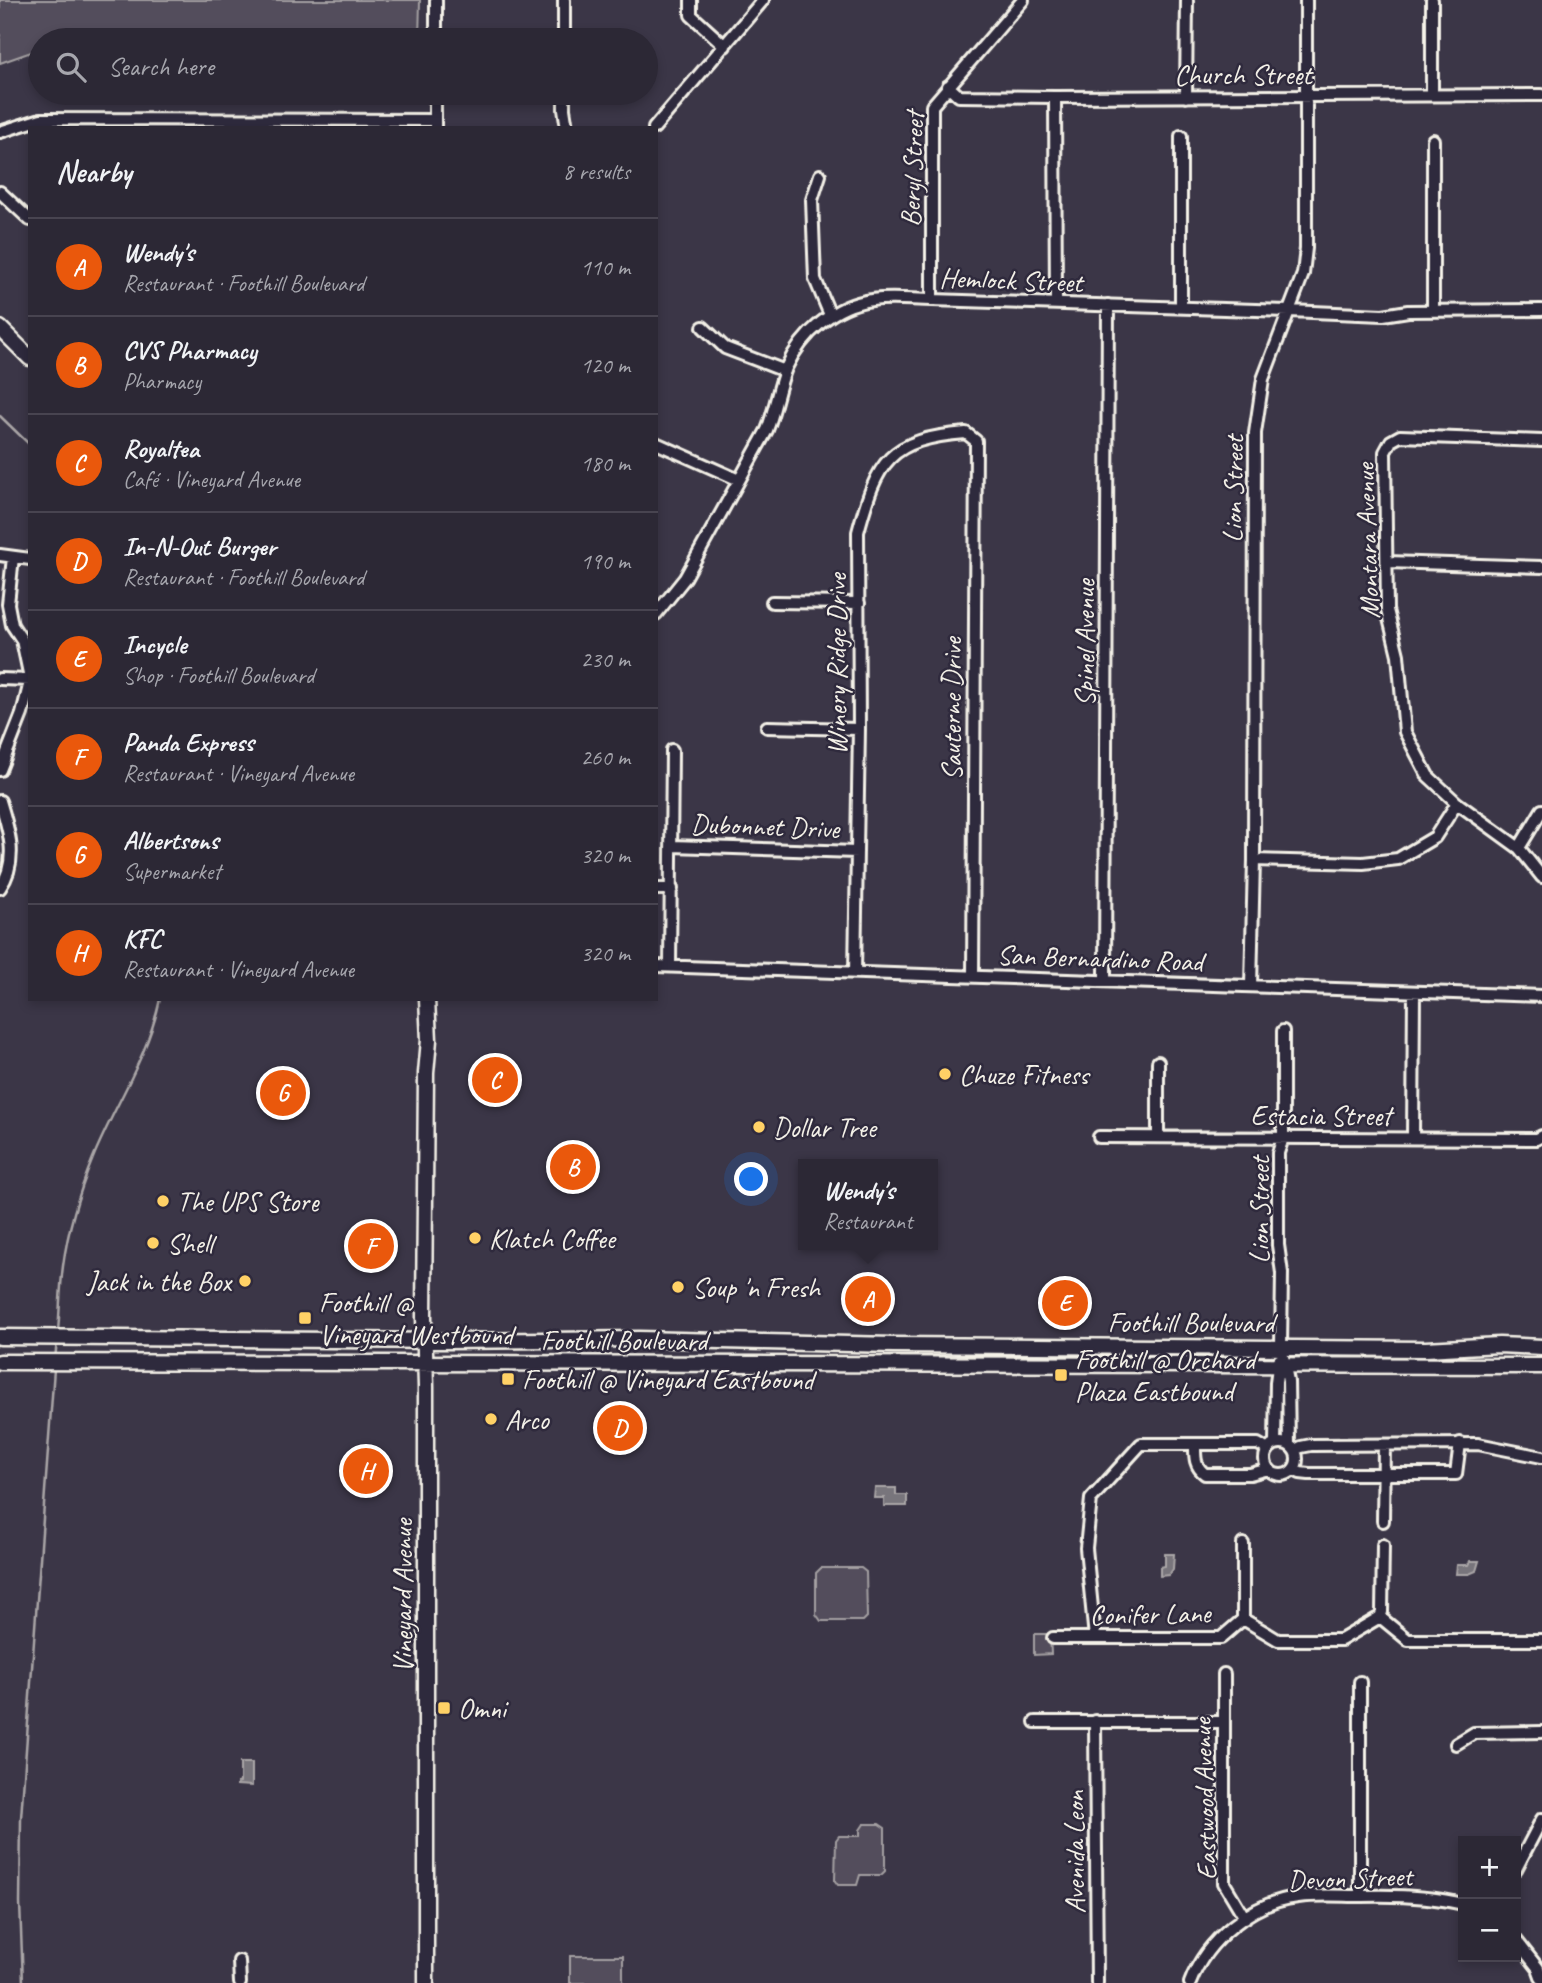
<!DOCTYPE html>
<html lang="en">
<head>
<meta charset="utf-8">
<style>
	:root { --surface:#2c2835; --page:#383441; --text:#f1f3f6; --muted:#a6a6ad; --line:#484450; --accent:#ea580c }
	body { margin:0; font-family:Caveat,sans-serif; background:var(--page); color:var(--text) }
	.controls { position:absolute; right:21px; bottom:21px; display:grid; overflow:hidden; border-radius:0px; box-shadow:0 4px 10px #0003 }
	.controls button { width:63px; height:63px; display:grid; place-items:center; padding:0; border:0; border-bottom:2px solid var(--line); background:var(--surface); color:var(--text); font:35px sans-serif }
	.you { position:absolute; left:752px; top:1180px; width:24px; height:24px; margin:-18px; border:5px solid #fff; border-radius:50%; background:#1a73e8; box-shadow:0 0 0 10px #1a73e833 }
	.badge { display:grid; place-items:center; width:46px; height:46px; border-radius:50%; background:var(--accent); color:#fff; font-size:23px; font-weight:700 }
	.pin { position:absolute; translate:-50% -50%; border:4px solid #fff; box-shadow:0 2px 7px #0006 }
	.popup { position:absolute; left:798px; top:1159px; width:140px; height:91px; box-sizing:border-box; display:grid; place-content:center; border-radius:0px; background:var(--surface); filter:drop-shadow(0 2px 5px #0005); font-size:23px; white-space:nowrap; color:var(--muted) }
	.popup b { font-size:26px; color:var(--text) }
	.popup::after { content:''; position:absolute; left:50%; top:100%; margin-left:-14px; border:14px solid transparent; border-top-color:var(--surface) }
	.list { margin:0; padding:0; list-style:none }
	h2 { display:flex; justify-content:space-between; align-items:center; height:91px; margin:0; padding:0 28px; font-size:30px }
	h2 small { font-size:23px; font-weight:400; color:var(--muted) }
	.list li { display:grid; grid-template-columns:46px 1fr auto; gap:21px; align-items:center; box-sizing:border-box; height:98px; padding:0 28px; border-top:2px solid var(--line) }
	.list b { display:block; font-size:26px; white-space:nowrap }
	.list p { margin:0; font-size:23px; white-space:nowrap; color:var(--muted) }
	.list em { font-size:23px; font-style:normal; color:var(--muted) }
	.icon { flex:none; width:38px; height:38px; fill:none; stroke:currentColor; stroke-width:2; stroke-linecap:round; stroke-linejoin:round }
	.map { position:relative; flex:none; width:1542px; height:1983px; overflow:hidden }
	.search { position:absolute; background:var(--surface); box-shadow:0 4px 10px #0003; left:28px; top:28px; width:630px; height:77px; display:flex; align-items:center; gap:18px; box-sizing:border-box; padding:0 24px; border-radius:38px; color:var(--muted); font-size:26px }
	.panel { position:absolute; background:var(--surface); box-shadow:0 4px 10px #0003; left:28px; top:126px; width:630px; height:875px; border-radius:0px }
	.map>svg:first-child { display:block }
	.green { fill:#534e5c; stroke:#a4a0a2; stroke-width:2 }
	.water { fill:#78747b; stroke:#aaa6a7; stroke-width:2 }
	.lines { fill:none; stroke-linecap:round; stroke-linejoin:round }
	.stream { stroke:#aaa6a7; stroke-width:2.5 }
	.minor-casing { stroke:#f4f1e8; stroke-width:16 }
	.major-casing { stroke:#f4f1e8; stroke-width:19 }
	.minor { stroke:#2f2a3d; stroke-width:10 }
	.major { stroke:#2f2a3d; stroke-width:14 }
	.poi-dot { fill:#ffd166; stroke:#2f2a3d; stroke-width:2.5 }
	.labels { text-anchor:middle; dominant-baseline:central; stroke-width:5; stroke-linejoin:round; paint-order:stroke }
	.street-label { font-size:28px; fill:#f4f1e8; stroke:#2f2a3d }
	.poi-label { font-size:28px; fill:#f4f1e8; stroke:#2f2a3d; text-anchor:start }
</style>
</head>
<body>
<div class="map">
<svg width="1542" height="1983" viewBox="0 0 1542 1983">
	<rect width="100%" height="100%" fill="#3b3647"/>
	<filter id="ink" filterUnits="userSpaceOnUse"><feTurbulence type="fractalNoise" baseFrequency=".0143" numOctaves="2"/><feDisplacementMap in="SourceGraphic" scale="14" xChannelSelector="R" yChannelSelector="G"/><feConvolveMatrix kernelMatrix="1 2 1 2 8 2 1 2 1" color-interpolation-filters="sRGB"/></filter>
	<g filter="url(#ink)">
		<!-- green -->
		<path class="green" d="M0 0H420L419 40H40V51H34L0 63Z
			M821 1568H861L866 1572 867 1617 863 1621H821L816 1614V1573Z
			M1034 1634H1050L1051 1654 1034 1655Z
			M864 1824H879L885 1828V1871L881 1875H860L857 1885H838L835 1881 836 1840 839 1836H860V1830Z
			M570 1956H623V1983H570Z"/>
		<!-- water -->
		<path class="water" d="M875 1488H896V1495H907V1506H884V1498H874Z
			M1165 1554H1174L1173 1569 1169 1575 1160 1576V1567L1165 1566Z
			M1470 1561H1479L1476 1571 1469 1574H1456L1457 1565H1468Z
			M240 1763H252V1786L237 1785V1783L240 1782Z"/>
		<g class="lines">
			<!-- stream -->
			<path class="stream" d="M0 416 30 445
				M58 1331C60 1309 60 1288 63 1266 68 1229 79 1192 93 1158 115 1104 148 1057 160 999
				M55 1359 57 1341
				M23 1983 20 1903 21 1818 54 1369"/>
			<!-- minor casing -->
			<g class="minor-casing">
				<path id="minor" d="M564 0V40
					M691 0V15L725 46
					M436 40V0
					M948 86 959 96 1055 97 1542 95
					M564 93V109L567 128
					M1432 95V0
					M1055 97 1056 303
					M1186 97 1187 0
					M435 128V93
					M654 128 763 0
					M0 132 41 119 435 120
					M1181 136V307
					M1433 140V310
					M820 175 812 200 815 279 830 315
					M0 192 30 220
					M932 300V106L1023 0
					M703 327 725 348 785 371
					M1542 441 1400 436 1391 441 1385 452 1387 610 1398 655 1405 732 1428 776 1457 803 1519 848 1542 877
					M656 443 739 480
					M0 555 30 559
					M13 557 8 604 12 625 22 640 30 678
					M1388 562 1542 567
					M772 602 859 603
					M656 614 685 578 767 430C775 410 778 388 786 368 802 333 834 305 872 300 891 297 913 300 932 300L1289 311 1383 315 1408 311 1542 310
					M0 679 30 680
					M767 727 859 729
					M0 770 22 714 30 682
					M0 801C9 831 19 860 0 888
					M672 846 857 852
					M1519 848 1542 810
					M1254 860 1363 863 1398 859 1435 837 1457 803
					M656 889H672
					M656 966 1542 996
					M670 966 672 750
					M855 973 859 729 858 532C877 461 889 439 966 433L976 441 973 977
					M1105 981 1108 305
					M1251 986 1254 860 1255 433 1263 379 1303 274 1306 248V0
					M1283 1031V1138L1278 1153V1245L1282 1273 1281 1347 1288 1381 1289 1445
					M1158 1062V1137
					M1099 1137 1536 1139 1542 1136
					M1413 1138 1414 992
					M1265 1459a16 16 0 1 1 32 0a16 16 0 1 1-32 0Z
					M1195 1444C1195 1456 1194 1466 1205 1474H1250L1269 1469
					M1275 1444 1276 1382 1279 1360
					M1295 1450 1301 1447 1311 1445 1478 1444 1542 1457
					M1294 1469 1300 1473 1309 1474H1456L1460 1443
					M1383 1521 1384 1445
					M1380 1617 1382 1612 1383 1545
					M1243 1619V1544
					M1053 1638H1221L1243 1619 1278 1640H1341L1380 1617 1408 1640H1542
					M1095 1638 1086 1548 1091 1499 1141 1444H1258L1268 1450
					M1224 1674V1883L1245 1918
					M1360 1682V1896
					M1095 1721 1097 1983
					M1035 1722H1224
					M1456 1744 1474 1733 1542 1732
					M1516 1869 1542 1819
					M1516 1940 1538 1968 1542 1979
					M239 1961 240 1983
					M1190 1983C1206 1940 1252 1902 1298 1897 1319 1894 1341 1896 1362 1896 1396 1895 1430 1896 1463 1904"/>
			</g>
			<!-- major casing -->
			<g class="major-casing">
				<path id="major" d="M0 328 30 358
					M0 1337 450 1341 639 1339 893 1345 1426 1349 1499 1345 1542 1347
					M0 1362 1542 1366
					M426 1983V1387L424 1317 426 1073 429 1040 427 999"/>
			</g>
			<!-- minor -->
			<use href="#minor" class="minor"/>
			<!-- major -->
			<use href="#major" class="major"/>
		</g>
	</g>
	<!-- markers -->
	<g class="poi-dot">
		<circle cx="945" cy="1074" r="7"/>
		<circle cx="759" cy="1127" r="7"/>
		<circle cx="163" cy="1201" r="7"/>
		<circle cx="475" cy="1238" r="7"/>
		<circle cx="153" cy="1243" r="7"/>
		<circle cx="245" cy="1281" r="7"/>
		<circle cx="678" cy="1287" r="7"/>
		<rect x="298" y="1311" width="14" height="14" rx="3.5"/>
		<rect x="1054" y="1368" width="14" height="14" rx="3.5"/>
		<rect x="501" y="1372" width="14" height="14" rx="3.5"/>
		<circle cx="491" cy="1419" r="7"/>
		<rect x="437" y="1701" width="14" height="14" rx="3.5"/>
	</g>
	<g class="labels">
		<!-- street labels -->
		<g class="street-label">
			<text x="1243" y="74">Church Street</text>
			<text transform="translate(912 169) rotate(-88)">Beryl Street</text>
			<text transform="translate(1011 280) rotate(2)">Hemlock Street</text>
			<text transform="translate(1233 489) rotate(-89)">Lion Street</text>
			<text transform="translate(1367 541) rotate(-92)">Montara Avenue</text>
			<text transform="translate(1084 643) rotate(-90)">Spinel Avenue</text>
			<text transform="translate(836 664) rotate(-90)">Winery Ridge Drive</text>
			<text transform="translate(951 709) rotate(-90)">Sauterne Drive</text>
			<text transform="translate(765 826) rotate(2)">Dubonnet Drive</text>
			<text transform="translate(1100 958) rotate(2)">San Bernardino Road</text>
			<text x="1321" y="1115">Estacia Street</text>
			<text transform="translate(1259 1210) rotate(-90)">Lion Street</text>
			<text x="1191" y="1322">Foothill Boulevard</text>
			<text x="624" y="1340">Foothill Boulevard</text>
			<text transform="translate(402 1596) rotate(-90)">Vineyard Avenue</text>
			<text transform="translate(1150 1614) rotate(-1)">Conifer Lane</text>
			<text transform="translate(1204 1799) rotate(-92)">Eastwood Avenue</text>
			<text transform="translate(1074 1852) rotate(-90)">Avenida Leon</text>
			<text transform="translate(1350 1878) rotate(-2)">Devon Street</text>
		</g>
		<!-- poi labels -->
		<g class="poi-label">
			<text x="959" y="1074">Chuze Fitness</text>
			<text x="773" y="1127">Dollar Tree</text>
			<text x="177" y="1201">The UPS Store</text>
			<text x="489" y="1238">Klatch Coffee</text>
			<text x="167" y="1243">Shell</text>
			<text x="231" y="1281" text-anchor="end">Jack in the Box</text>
			<text x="692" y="1287">Soup 'n Fresh</text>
			<text x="319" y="1302">Foothill @<tspan x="319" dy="32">Vineyard Westbound</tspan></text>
			<text x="1075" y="1359">Foothill @ Orchard<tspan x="1075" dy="32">Plaza Eastbound</tspan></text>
			<text x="522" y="1379">Foothill @ Vineyard Eastbound</text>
			<text x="505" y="1419">Arco</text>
			<text x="458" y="1708">Omni</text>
		</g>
	</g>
</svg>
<div class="controls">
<button>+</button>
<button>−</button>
</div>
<div class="you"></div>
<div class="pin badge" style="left:868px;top:1299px">A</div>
<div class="popup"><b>Wendy's</b>Restaurant</div>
<div class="pin badge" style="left:573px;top:1167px">B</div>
<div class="pin badge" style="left:495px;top:1080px">C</div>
<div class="pin badge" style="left:620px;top:1428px">D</div>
<div class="pin badge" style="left:1065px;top:1303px">E</div>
<div class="pin badge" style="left:371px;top:1246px">F</div>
<div class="pin badge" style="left:283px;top:1093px">G</div>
<div class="pin badge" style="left:366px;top:1471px">H</div>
<div class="search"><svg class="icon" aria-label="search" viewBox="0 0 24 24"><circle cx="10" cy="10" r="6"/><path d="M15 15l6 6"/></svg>Search here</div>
<section class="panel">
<h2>Nearby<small>8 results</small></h2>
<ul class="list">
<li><span class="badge">A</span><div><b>Wendy's</b><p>Restaurant · Foothill Boulevard</p></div><em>110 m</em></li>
<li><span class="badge">B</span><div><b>CVS Pharmacy</b><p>Pharmacy</p></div><em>120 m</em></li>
<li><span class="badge">C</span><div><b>Royaltea</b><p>Café · Vineyard Avenue</p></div><em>180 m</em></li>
<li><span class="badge">D</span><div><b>In-N-Out Burger</b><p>Restaurant · Foothill Boulevard</p></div><em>190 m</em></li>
<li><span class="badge">E</span><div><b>Incycle</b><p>Shop · Foothill Boulevard</p></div><em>230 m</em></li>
<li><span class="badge">F</span><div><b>Panda Express</b><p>Restaurant · Vineyard Avenue</p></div><em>260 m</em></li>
<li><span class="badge">G</span><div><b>Albertsons</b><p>Supermarket</p></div><em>320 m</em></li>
<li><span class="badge">H</span><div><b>KFC</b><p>Restaurant · Vineyard Avenue</p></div><em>320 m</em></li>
</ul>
</section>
</div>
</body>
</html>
